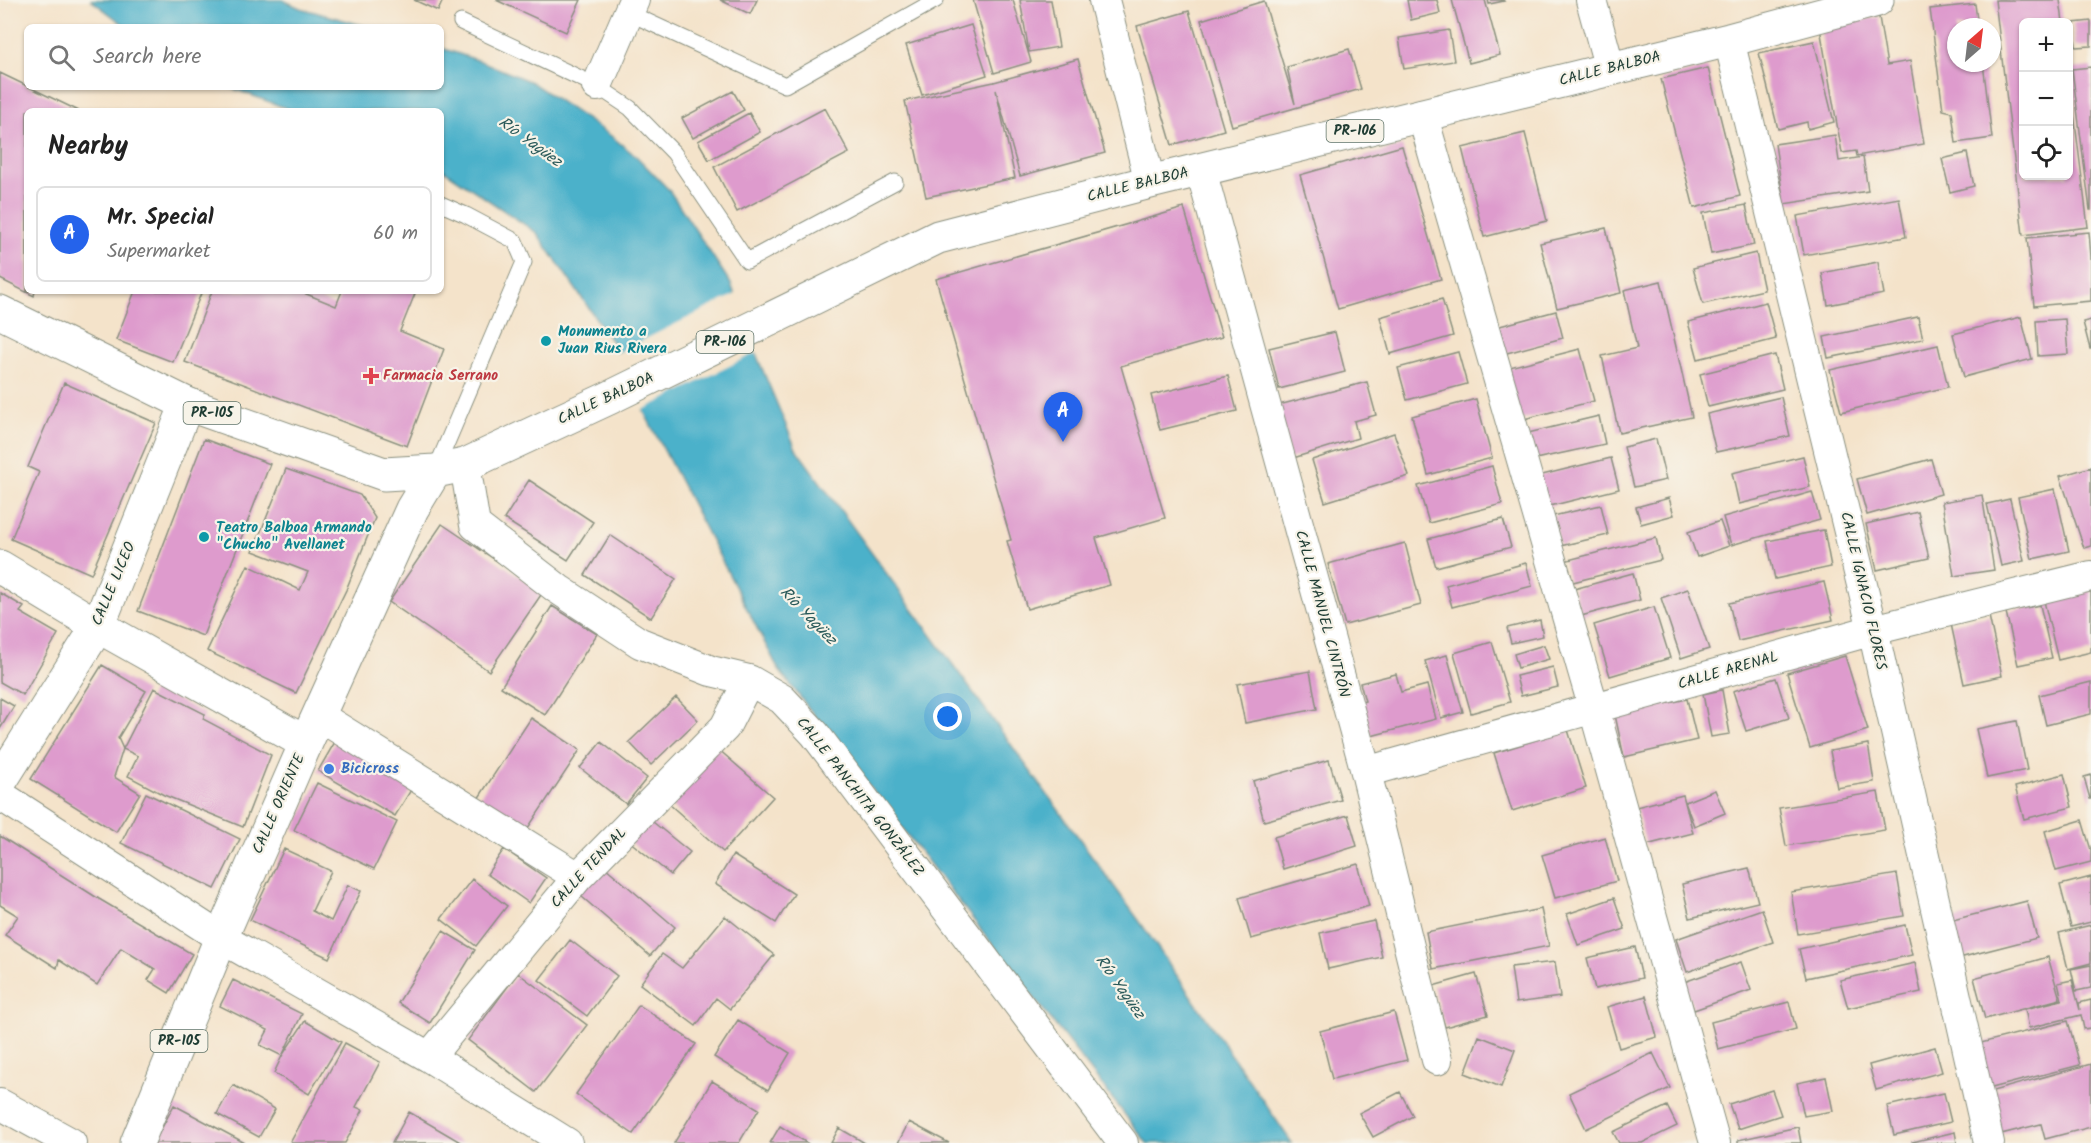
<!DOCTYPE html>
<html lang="en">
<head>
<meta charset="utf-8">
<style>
	:root { --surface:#fff; --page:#f6f6f6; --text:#222; --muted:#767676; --line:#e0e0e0; --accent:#2563eb }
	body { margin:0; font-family:Kalam,sans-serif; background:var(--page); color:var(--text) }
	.controls { position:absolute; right:18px; top:18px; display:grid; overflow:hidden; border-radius:9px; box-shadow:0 2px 4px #0004 }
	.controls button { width:54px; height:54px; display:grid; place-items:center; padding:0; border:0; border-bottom:2px solid var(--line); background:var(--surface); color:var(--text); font:30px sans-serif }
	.compass { position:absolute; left:1947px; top:18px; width:54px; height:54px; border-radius:50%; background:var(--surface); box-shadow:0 2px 4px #0004; rotate:28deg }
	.you { position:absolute; left:948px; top:717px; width:21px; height:21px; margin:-15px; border:4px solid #fff; border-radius:50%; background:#1a73e8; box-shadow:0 0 0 9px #1a73e833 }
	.badge { display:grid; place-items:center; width:39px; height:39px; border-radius:50%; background:var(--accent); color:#fff; font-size:20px; font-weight:700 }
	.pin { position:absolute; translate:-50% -50px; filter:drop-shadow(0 2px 3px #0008) }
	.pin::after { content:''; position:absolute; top:32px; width:21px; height:18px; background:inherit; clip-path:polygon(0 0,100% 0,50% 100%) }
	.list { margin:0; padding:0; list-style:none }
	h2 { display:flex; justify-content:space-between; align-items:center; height:78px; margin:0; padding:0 24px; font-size:26px }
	h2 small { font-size:20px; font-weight:400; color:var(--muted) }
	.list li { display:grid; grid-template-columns:39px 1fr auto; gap:18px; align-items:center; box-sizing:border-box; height:96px; margin:0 12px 12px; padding:0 12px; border:2px solid var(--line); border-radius:9px }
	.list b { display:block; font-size:22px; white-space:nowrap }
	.list p { margin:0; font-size:20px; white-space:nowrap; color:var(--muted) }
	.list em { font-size:20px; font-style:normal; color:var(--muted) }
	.icon { flex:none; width:33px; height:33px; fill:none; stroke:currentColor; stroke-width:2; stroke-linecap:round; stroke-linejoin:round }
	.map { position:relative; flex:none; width:2091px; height:1143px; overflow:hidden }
	.search { position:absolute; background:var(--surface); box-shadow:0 2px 4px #0004; left:24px; top:24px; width:420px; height:66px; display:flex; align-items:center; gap:15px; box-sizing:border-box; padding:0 21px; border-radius:9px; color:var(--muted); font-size:22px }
	.panel { position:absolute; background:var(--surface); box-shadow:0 2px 4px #0004; left:24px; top:108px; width:420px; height:186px; border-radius:9px }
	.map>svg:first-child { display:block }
	.water { fill:#4bb1ca; stroke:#35777f; stroke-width:1.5 }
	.pier { fill:#f4e3ca }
	.building { fill:#de9bcd }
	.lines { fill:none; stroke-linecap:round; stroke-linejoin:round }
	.service-casing { stroke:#8a907f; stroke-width:17 }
	.minor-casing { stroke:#8a907f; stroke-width:32 }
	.tertiary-casing { stroke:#8a907f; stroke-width:35 }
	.primary-casing { stroke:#8a907f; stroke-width:35 }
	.service { stroke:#fff; stroke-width:15 }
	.minor { stroke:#fff; stroke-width:30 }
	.tertiary { stroke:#fff; stroke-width:33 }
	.primary { stroke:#fff; stroke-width:33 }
	.culture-dot { fill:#0f9aa8; stroke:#f7f3e8; stroke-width:2 }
	.health-dot { fill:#e0444e; stroke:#f7f3e8; stroke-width:2 }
	.shop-dot { fill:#3f7fe0; stroke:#f7f3e8; stroke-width:2 }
	.labels { text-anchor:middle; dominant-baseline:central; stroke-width:4.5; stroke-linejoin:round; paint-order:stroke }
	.shield { fill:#f7f3e8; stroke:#60746a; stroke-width:1.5 }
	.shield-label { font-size:14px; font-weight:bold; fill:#1f3d34 }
	.street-label { font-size:15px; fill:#1f3d34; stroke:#f7f3e8 }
	.culture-label { font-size:15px; font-weight:bold; fill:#0d838f; stroke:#f7f3e8; text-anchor:start }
	.health-label { font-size:15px; font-weight:bold; fill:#be3a42; stroke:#f7f3e8; text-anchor:start }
	.shop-label { font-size:15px; font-weight:bold; fill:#366cbe; stroke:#f7f3e8; text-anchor:start }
	.water-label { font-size:16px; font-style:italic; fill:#2a5a5a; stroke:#f7f3e8 }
</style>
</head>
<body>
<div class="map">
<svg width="2091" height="1143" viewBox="0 0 2091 1143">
	<rect width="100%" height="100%" fill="#f7f3e8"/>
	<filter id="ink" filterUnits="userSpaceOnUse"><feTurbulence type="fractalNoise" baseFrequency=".0167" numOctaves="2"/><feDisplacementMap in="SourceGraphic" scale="12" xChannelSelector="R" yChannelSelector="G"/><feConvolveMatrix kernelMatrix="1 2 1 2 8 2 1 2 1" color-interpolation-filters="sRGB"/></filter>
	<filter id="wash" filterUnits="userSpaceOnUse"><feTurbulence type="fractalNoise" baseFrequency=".008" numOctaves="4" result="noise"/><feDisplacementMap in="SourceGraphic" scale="24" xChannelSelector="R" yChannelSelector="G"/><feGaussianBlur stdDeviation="1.35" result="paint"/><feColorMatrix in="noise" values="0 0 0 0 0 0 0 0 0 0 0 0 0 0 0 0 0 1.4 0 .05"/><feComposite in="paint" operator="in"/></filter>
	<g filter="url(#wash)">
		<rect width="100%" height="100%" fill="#f4e3ca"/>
		<!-- water -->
		<path class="water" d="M91 0H283L300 8 369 27H127Z
			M441 48 483 62 531 82 611 136 637 157 669 190 731 284 756 354 796 449 1140 922 1292 1143H1147L779 670 644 412 613 343 537 233 441 168V111H294L229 87H441Z"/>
		<!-- pier -->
		<path class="pier" d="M738 293 759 351 641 411 615 354Z"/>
		<g id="blocks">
			<!-- building -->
			<path class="building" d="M414 0H443L438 11Z
				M496 0H581L566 32Z
				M720 0H757L750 14Z
				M973 0H1013L1031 62 994 73Z
				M1020 0H1051L1059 47 1029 52Z
				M1407 0H1437L1440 13 1411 20Z
				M1452 0H1485L1500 55 1469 63Z
				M1488 0H1503L1504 1 1489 4Z
				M1995 0H2060L2063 22H2024V176H2068L2070 82 2088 227 2023 235Z
				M1264 1 1295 104 1287 67 1349 49 1361 89 1232 126 1201 20Z
				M1975 4 1978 27H1956V63H1983L1992 138 1956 143 1952 112 1943 110 1930 9Z
				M1189 11 1224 130 1172 145 1137 26Z
				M1879 17 1887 65 1910 61 1924 144 1857 156 1856 151 1842 153 1820 28Z
				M2091 21V46L2076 47 2073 23Z
				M971 25 987 75 922 95 906 45Z
				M1449 30 1454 61 1404 69 1399 38Z
				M1814 41 1834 122 1808 129 1807 122 1778 129 1759 53Z
				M1078 59 1105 153 1020 176 996 90 1015 178 926 197 905 101 994 82Z
				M2091 67V210H2090L2072 69Z
				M1708 68 1740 196 1694 208 1661 79Z
				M0 73 79 111H27V291H35L34 296 0 279Z
				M733 91 744 110 693 138 682 118Z
				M825 108 849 153 737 212 714 167Z
				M749 113 760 132 709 160 698 141Z
				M1525 133 1547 221 1484 237 1462 148Z
				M1835 135 1839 161 1863 157 1868 191 1784 204 1775 144Z
				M1402 146 1441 279 1338 309 1300 175Z
				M1967 153 1974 186 1950 192 1942 159Z
				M1899 198 1906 237 1804 255 1797 216Z
				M1746 205 1754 245 1711 254 1703 213Z
				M1184 208 1222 337 1121 366 1165 518 1096 538 1110 585 1027 609 1007 541 1011 540 936 279Z
				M1606 228 1621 293 1557 308 1540 243Z
				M2089 232 2091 257V301L2034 306 2027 238Z
				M1756 253 1764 290 1703 304 1693 268Z
				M1878 262 1884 294 1828 305 1822 273Z
				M1661 281 1692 417 1619 433 1602 356 1637 348 1624 290Z
				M135 291H202L173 362 116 340Z
				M212 291H299L336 306 342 291H416L400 331 444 349 407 446 185 362Z
				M1442 299 1453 336 1390 354 1380 317Z
				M1766 302 1776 339 1698 359 1688 322Z
				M1556 311 1563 338 1503 354 1496 327Z
				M1918 317 1923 339 1828 358 1824 337Z
				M2021 317 2032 359 1964 377 1953 334Z
				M2065 319 2068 354 2038 356 2036 321Z
				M2091 320V349H2090L2083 322Z
				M1335 332 1345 372 1279 389 1269 348Z
				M1938 345 1948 387 1841 412 1830 370Z
				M1580 349 1594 401 1520 420 1506 368Z
				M1458 352 1467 384 1407 400 1398 368Z
				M1775 355 1783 389 1708 407 1700 374Z
				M1228 376 1237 411 1160 430 1151 395Z
				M1367 382 1376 415 1354 421 1358 438 1290 459 1275 406Z
				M64 383 156 423 91 574 11 539 39 472 28 467Z
				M1781 397 1790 436 1716 452 1707 414Z
				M1476 399 1492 458 1428 475 1412 416Z
				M1599 416 1605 444 1535 459 1528 433Z
				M1394 433 1409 476 1325 502 1312 460Z
				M204 439 270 464 203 636 138 611Z
				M1656 439 1666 480 1634 487 1624 447Z
				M1803 456 1810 487 1739 504 1732 473Z
				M1611 458 1619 489 1546 507 1538 476Z
				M1931 459 1941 494 1867 515 1857 479Z
				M1492 466 1502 504 1429 523 1418 486Z
				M2091 467V546L2084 548 2060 476Z
				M286 469 360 495 375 518 346 590 296 693 207 651 248 565 300 590 308 572 253 551Z
				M529 480 593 522 568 560 504 519Z
				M2055 489 2069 551 2032 559 2018 497Z
				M1812 492 1820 520 1731 545 1723 517Z
				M1982 495 1994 570 1954 576 1942 502Z
				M1669 498 1674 515 1641 524 1636 507Z
				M2010 499 2024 561 2001 566 1987 504Z
				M1601 505 1608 535 1560 546 1553 516Z
				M1918 512 1929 558 1877 570 1866 524Z
				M1503 519 1511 547 1436 567 1428 539Z
				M1720 521 1729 546 1697 557 1688 532Z
				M442 524 543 592 489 671 389 602Z
				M1824 530 1831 567 1775 579 1767 541Z
				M610 535 676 579 651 618 585 575Z
				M1656 538 1661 560 1569 583 1564 561Z
				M1405 543 1421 605 1345 625 1328 564Z
				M1526 563 1532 586 1452 607 1446 585Z
				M1633 573 1640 600 1581 616 1574 589Z
				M1824 582 1833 620 1738 641 1729 603Z
				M1688 589 1709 649 1681 658 1661 598Z
				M2091 590V652L2058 660 2044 601Z
				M0 593 24 607 20 612 58 634 23 695 0 682Z
				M2040 605 2052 658 2018 665 2006 612Z
				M552 606 597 634 545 715 501 687Z
				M1654 607 1670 658 1610 676 1594 625Z
				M1989 616 2002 676 1964 684 1951 624Z
				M1540 620 1543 636 1511 643 1507 628Z
				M1492 642 1510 702 1471 713 1454 653Z
				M1544 645 1549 659 1518 668 1514 654Z
				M1447 655 1463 712 1441 718 1425 661Z
				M1845 656 1868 730 1810 748 1787 673Z
				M102 665 146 691 118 738 123 749 114 777 140 793 116 832 31 779Z
				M1553 667 1558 687 1521 696 1516 676Z
				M1310 671 1317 709 1245 723 1237 684Z
				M1396 674 1401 692 1427 685 1436 719 1371 736 1362 702 1365 701 1360 683Z
				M1776 678 1789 718 1746 731 1733 691Z
				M2091 682V714L2046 725 2039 695Z
				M154 688 205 714 203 719 271 755 243 827 164 795 128 776 138 756 123 749Z
				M1722 690 1730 734 1711 737 1703 694Z
				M676 697 698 720 651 765 629 742Z
				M0 698 14 706 0 729Z
				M1687 699 1697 740 1624 757 1615 715Z
				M531 718 580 750 526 831 478 799Z
				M2017 721 2027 770 1987 778 1976 729Z
				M1568 730 1586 788 1512 811 1494 753Z
				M336 740 414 785 395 816 318 771Z
				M601 742 647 778 626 804 580 768Z
				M1868 744 1874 782 1837 788 1830 751Z
				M717 748 773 797 723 852 668 803Z
				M1329 760 1341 800 1264 821 1253 781Z
				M2064 774 2072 807 2024 819 2015 787Z
				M2091 775V799H2090L2084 777Z
				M317 783 397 822 374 869 294 830Z
				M1715 790 1725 813 1694 826 1685 802Z
				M1878 792 1885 830 1786 846 1779 808Z
				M146 793 240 839 215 889 121 843Z
				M1683 795 1693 833 1646 845 1636 807Z
				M1348 815 1357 846 1283 869 1274 837Z
				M648 818 690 852 671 875 629 841Z
				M2082 820 2091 850V862L2056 871 2045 831Z
				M0 836 99 899 192 954 169 993 148 980 155 969 121 948 97 985 59 960 57 968 5 935 18 916 0 905Z
				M1605 837 1617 881 1555 898 1542 855Z
				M284 849 331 871 312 911 331 921 348 885 361 891 329 958 250 920Z
				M504 849 546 878 529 903 487 874Z
				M733 855 794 894 776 923 715 884Z
				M598 861 675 927 650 956 574 890Z
				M1358 864 1369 906 1251 939 1239 898Z
				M1749 868 1758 902 1690 918 1682 884Z
				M1897 874 1904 916 1798 934 1791 892Z
				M2091 877V922L2071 927 2060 885Z
				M472 879 507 906 476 946 441 919Z
				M1614 898 1625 929 1578 945 1567 914Z
				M2027 901 2037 938 1959 958 1949 921Z
				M1541 909 1549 946 1433 969 1426 932Z
				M1762 909 1773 942 1687 972 1676 939Z
				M725 916 774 955 730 1009 716 998 696 1026 640 984 662 954 682 968Z
				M1374 921 1382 957 1328 969 1320 933Z
				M1905 925 1912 955 1806 978 1799 949Z
				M2091 925V963L2068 969 2059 933Z
				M443 931 475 950 430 1023 398 1003Z
				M570 940 617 976 587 1016 539 980Z
				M1635 947 1642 978 1595 989 1587 958Z
				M2048 957 2060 999 1985 1019 1974 978Z
				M1555 962 1560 997 1516 1003 1511 967Z
				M1741 962 1751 990 1694 1010 1684 982Z
				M1915 963 1921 992 1848 1008 1840 980Z
				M2091 965V988L2076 991 2071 969Z
				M518 973 587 1025 536 1092 468 1040Z
				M1476 974 1488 1015 1445 1027 1433 986Z
				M233 980 302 1014 282 1056 260 1045 268 1030 220 1006Z
				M2072 980 2080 1010 2079 1003 2091 1000V1028L2084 1029 2081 1015 2029 1028 2025 1009 2062 1000 2058 983Z
				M1646 996 1657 1037 1619 1048 1607 1007Z
				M1789 1002 1796 1029 1718 1049 1711 1022Z
				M639 1005 696 1044 633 1134 576 1094Z
				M1394 1012 1407 1060 1332 1079 1320 1031Z
				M738 1020 790 1053 768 1090 714 1057Z
				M305 1021 341 1042 309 1094 274 1073 282 1056Z
				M2068 1021 2080 1065 1988 1089 1977 1044Z
				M1479 1036 1515 1050 1501 1087 1465 1073Z
				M345 1043 380 1062 356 1107 363 1110 345 1143H290Z
				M1935 1047 1942 1072 1876 1090 1869 1065Z
				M1653 1053 1670 1088 1586 1129 1569 1093Z
				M2091 1064V1127L2045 1139 2041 1124 2001 1134 1989 1092Z
				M1826 1077 1833 1111 1804 1116 1797 1083Z
				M712 1081 759 1109 739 1143H674Z
				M233 1085 275 1109 259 1137 217 1114Z
				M1772 1090 1781 1115 1738 1129 1729 1104Z
				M1400 1092 1413 1116 1373 1137 1359 1113Z
				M1944 1093 1951 1122 1894 1135 1887 1106Z
				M174 1105 245 1143H154Z
				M1667 1106 1677 1126 1642 1143H1619L1613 1132Z
				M409 1112 462 1143H392Z
				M909 1122 949 1143H898Z
				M780 1126 807 1143H770Z
				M1798 1127 1801 1143H1738V1140Z
				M839 1128 865 1143H831Z
				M1955 1132 1957 1143H1912V1142Z"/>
		</g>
	</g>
	<g filter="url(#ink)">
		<use href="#blocks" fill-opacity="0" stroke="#8a907f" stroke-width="1.5"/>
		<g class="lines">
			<!-- service casing -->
			<g class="service-casing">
				<path id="service" d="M629 13 785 85 936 0
					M461 22 597 86 630 108 674 153 747 261 895 182
					M435 471 524 262 515 241 466 215 441 204"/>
			</g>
			<!-- minor casing -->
			<g class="minor-casing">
				<path id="minor" d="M1104 0 1150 182
					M1591 0 1610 69
					M1729 40 1873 630 1989 1143
					M597 86 634 0
					M1422 114 1594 709 1715 1143
					M1201 170 1366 772 1437 1060
					M465 465 475 525 558 589 640 643 711 671 749 680 782 699 815 734 1123 1143
					M319 716 578 877
					M1366 772 1873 630 2091 576
					M0 795 221 938 429 1057 567 1143
					M429 1057 578 877 725 727 749 680
					M0 1104 71 1143"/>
			</g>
			<!-- tertiary casing -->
			<g class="tertiary-casing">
				<path id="tertiary" d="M0 782 98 626 187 404"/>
			</g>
			<!-- primary casing -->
			<g class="primary-casing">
				<path id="primary" d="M0 312 187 404 384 474 435 471 465 465 609 398 938 237 1150 182 1729 40 1877 0
					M0 567 98 626 306 743
					M137 1143 221 938 306 743 412 509 435 471"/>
			</g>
			<!-- service -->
			<use href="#service" class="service"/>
			<!-- minor -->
			<use href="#minor" class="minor"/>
			<!-- tertiary -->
			<use href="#tertiary" class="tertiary"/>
			<!-- primary -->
			<use href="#primary" class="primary"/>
		</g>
	</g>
	<!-- markers -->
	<g class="culture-dot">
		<circle cx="546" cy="341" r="6"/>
		<circle cx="204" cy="537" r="6"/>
	</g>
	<path class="health-dot" d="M368 367h6v6h6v6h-6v6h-6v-6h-6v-6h6z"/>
	<circle class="shop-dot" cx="329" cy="769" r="6"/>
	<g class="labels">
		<!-- shield labels -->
		<g class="shield">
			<rect x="1326.5" y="120" width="57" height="22" rx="4.5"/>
			<rect x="696.5" y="331" width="57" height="22" rx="4.5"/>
			<rect x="183.5" y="402" width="57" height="22" rx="4.5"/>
			<rect x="150.5" y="1030" width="57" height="22" rx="4.5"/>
		</g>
		<g class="shield-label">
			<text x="1355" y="131">PR-106</text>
			<text x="725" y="342">PR-106</text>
			<text x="212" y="413">PR-105</text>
			<text x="179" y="1041">PR-105</text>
		</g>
		<!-- street labels -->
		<g class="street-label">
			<text transform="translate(1610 69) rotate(-14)">CALLE BALBOA</text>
			<text transform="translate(1138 185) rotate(-14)">CALLE BALBOA</text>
			<text transform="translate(606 399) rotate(-25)">CALLE BALBOA</text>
			<text transform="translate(114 584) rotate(-67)">CALLE LICEO</text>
			<text transform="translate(1863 591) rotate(77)">CALLE IGNACIO FLORES</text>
			<text transform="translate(1322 614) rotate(75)">CALLE MANUEL CINTRÓN</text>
			<text transform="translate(1728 671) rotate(-16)">CALLE ARENAL</text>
			<text transform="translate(860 797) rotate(52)">CALLE PANCHITA GONZÁLEZ</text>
			<text transform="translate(279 804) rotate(-66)">CALLE ORIENTE</text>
			<text transform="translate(589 868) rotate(-47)">CALLE TENDAL</text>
		</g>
		<!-- culture labels -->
		<g class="culture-label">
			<text x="558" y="332">Monumento a<tspan x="558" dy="17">Juan Rius Rivera</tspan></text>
			<text x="216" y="528">Teatro Balboa Armando<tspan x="216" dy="17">"Chucho" Avellanet</tspan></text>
		</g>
		<!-- health labels -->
		<g class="health-label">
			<text x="383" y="376">Farmacia Serrano</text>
		</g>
		<!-- shop labels -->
		<g class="shop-label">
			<text x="341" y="769">Bicicross</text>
		</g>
		<!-- water labels -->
		<g class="water-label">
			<text transform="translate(530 142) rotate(36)">Río Yagüez</text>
			<text transform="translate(808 616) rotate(46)">Río Yagüez</text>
			<text transform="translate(1120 987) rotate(55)">Río Yagüez</text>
		</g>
	</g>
</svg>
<div class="controls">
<button>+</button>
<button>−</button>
<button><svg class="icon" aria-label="locate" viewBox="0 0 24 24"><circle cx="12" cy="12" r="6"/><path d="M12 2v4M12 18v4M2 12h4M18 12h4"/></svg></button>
</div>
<svg class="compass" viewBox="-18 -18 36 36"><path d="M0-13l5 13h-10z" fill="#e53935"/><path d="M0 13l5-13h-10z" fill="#767676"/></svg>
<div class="you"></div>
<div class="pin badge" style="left:1063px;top:442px">A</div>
<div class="search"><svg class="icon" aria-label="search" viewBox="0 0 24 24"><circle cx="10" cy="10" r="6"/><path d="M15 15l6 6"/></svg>Search here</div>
<section class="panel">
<h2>Nearby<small></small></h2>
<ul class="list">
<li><span class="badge">A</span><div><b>Mr. Special</b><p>Supermarket</p></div><em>60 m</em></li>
</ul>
</section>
</div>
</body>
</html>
